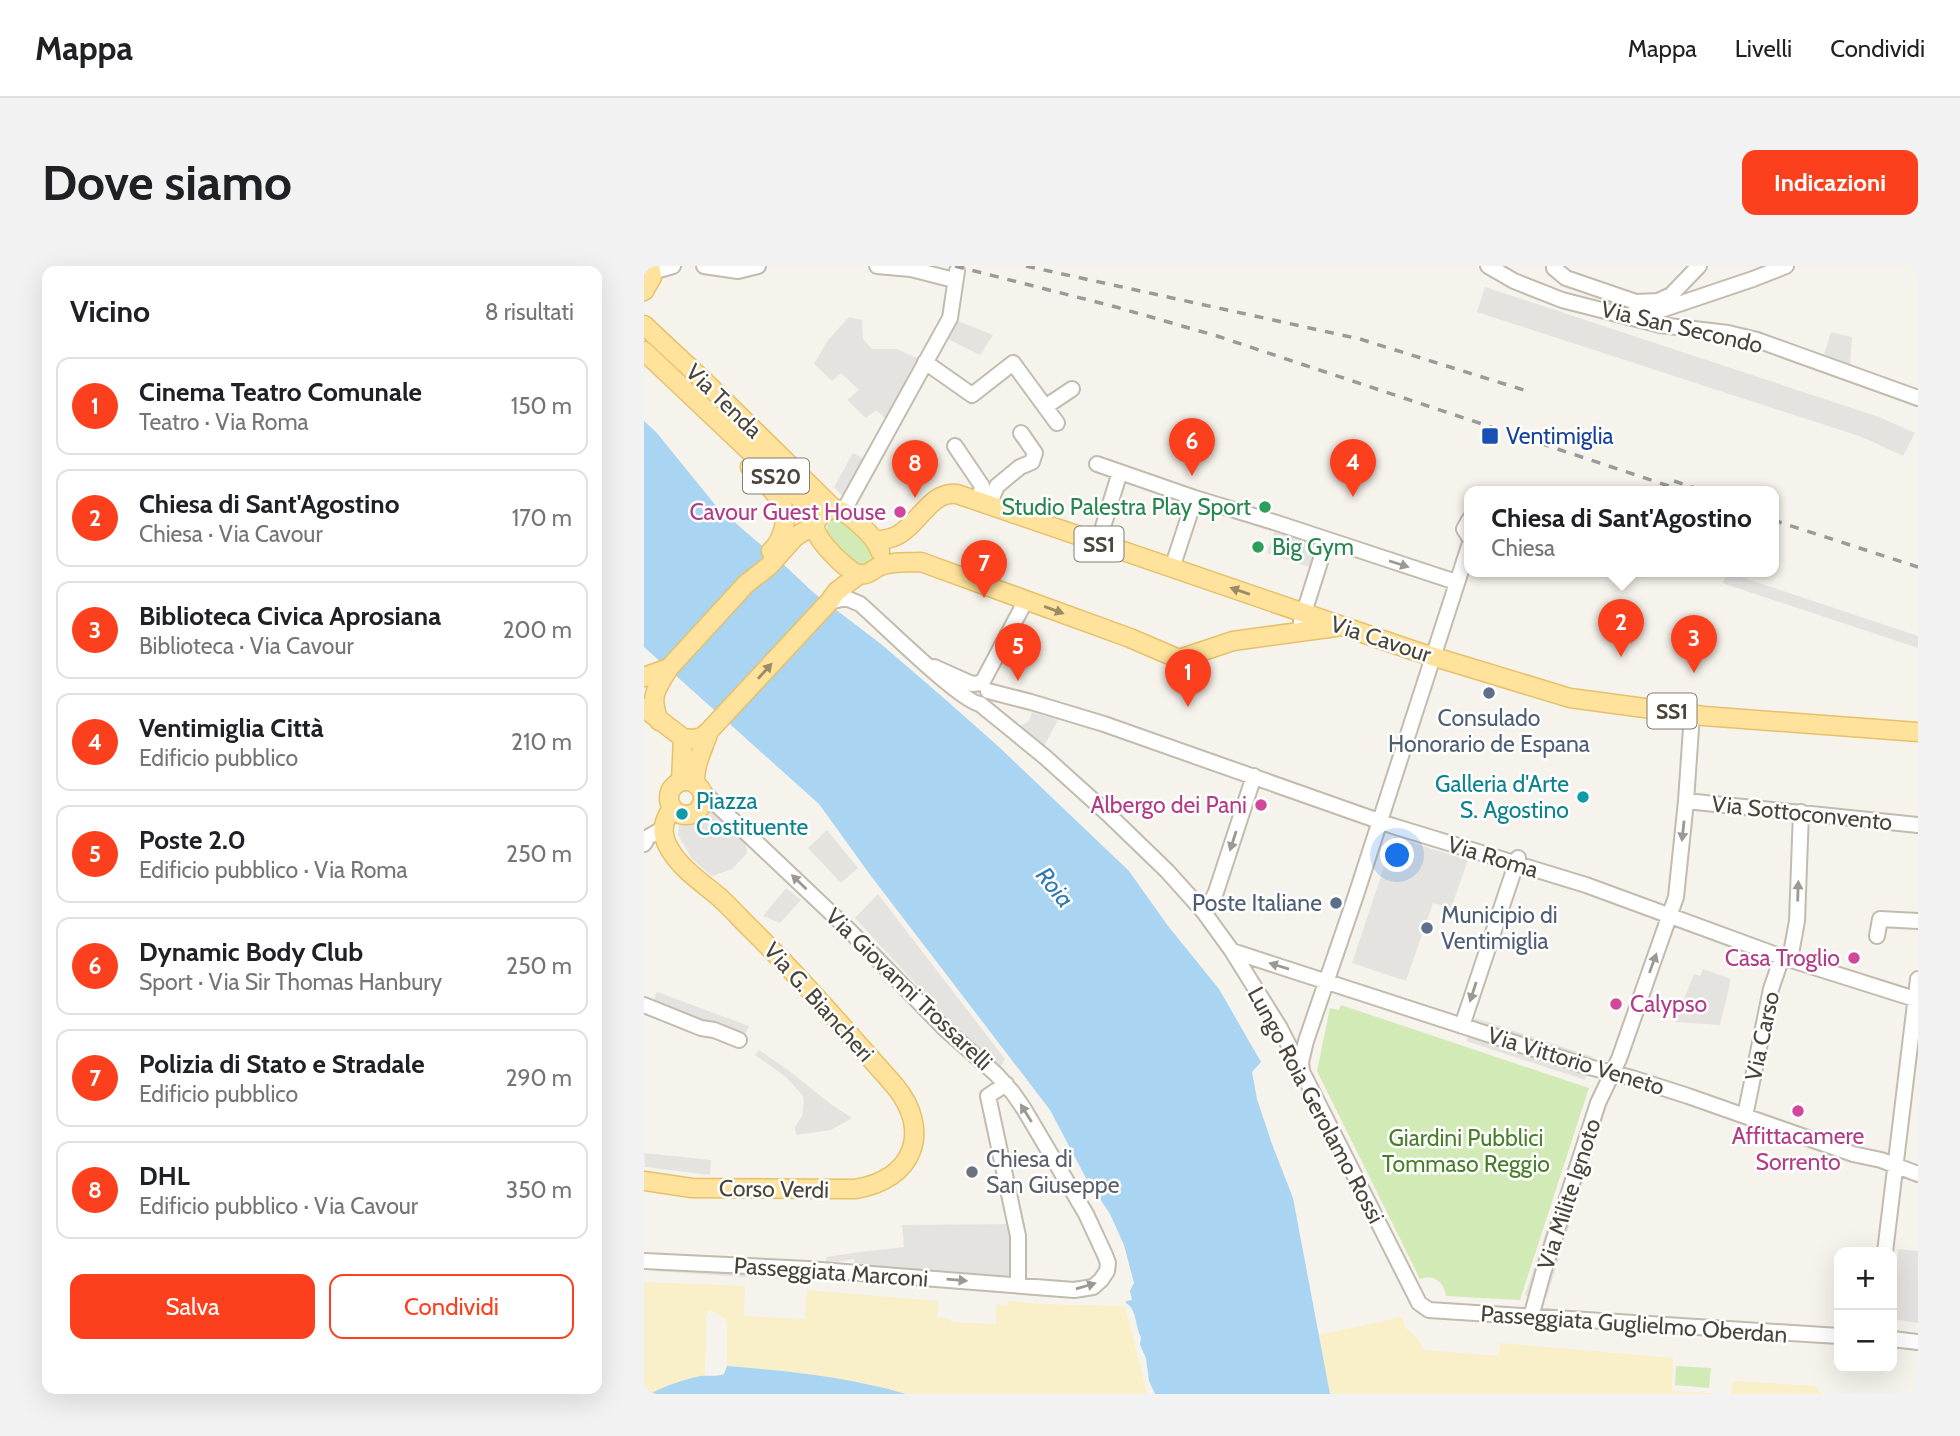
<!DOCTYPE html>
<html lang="it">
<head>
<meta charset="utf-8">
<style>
	:root { --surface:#fff; --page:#f2f2f2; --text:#202124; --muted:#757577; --line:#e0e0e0; --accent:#fc3f1d }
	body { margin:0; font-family:Cabin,sans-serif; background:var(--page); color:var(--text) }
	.controls { position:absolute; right:21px; bottom:21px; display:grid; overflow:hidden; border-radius:14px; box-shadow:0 7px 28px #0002 }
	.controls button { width:63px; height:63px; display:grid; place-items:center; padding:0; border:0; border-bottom:2px solid var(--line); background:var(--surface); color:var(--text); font:35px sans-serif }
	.you { position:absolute; left:754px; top:590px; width:24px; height:24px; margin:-18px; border:5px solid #fff; border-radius:50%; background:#1a73e8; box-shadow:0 0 0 10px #1a73e833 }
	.badge { display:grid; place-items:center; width:46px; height:46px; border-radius:50%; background:var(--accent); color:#fff; font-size:23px; font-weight:700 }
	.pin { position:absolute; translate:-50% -58px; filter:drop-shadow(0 2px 4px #0008) }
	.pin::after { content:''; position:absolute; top:37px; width:24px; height:21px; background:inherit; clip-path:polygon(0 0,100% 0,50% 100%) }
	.popup { position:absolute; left:820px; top:220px; width:315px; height:91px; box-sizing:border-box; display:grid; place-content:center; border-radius:14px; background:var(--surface); filter:drop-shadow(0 2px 5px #0005); font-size:23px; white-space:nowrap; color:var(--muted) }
	.popup b { font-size:26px; color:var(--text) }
	.popup::after { content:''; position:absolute; left:50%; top:100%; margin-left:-14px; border:14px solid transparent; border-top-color:var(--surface) }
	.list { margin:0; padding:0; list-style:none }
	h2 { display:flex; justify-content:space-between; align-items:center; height:91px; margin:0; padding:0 28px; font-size:30px }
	h2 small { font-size:23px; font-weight:400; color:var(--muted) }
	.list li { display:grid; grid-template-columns:46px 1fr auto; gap:21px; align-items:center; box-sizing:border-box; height:98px; margin:0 14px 14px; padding:0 14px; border:2px solid var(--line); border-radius:14px }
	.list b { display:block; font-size:26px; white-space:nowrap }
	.list p { margin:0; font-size:23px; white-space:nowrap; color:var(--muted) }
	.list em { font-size:23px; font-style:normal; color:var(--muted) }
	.actions { display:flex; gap:14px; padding:21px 28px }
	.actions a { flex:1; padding:16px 0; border:2px solid var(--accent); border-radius:14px; text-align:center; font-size:24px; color:var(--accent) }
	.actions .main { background:var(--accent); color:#fff }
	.map { position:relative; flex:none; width:1274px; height:1128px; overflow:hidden; border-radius:14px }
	header { display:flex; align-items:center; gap:42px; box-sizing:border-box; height:98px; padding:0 35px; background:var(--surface); border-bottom:2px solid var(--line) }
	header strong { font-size:33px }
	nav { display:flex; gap:38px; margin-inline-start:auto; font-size:24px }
	.intro { display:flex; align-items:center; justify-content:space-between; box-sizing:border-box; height:168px; padding:0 42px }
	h1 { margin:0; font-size:49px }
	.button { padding:18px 32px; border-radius:14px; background:var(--accent); color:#fff; font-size:24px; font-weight:700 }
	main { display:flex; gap:42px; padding:0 42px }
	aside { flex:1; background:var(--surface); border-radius:14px; box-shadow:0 7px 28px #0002 }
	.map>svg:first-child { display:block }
	.green { fill:#d2eab5 }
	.sand { fill:#f9efc9 }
	.parking { fill:#e5e3e0 }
	.water { fill:#a9d4f2 }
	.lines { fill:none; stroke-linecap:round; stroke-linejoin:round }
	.minor-casing { stroke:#c2bbae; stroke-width:18 }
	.major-casing { stroke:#e6c16a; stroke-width:21 }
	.minor { stroke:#fff; stroke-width:14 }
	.major { stroke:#ffe39c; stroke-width:18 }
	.rail { stroke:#9a9a9a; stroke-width:3.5; stroke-dasharray:9 9; stroke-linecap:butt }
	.oneway { fill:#9c9892 }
	.oneway2 { fill:#9c8c66 }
	.transit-dot { fill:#1a4fb4; stroke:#fff; stroke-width:2.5 }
	.leisure-dot { fill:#2e9e5b; stroke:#fff; stroke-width:2.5 }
	.hotel-dot { fill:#d1479c; stroke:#fff; stroke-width:2.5 }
	.service-dot { fill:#5c6f8a; stroke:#fff; stroke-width:2.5 }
	.culture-dot { fill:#0f9aa8; stroke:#fff; stroke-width:2.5 }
	.worship-dot { fill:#6b7280; stroke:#fff; stroke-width:2.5 }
	.labels { text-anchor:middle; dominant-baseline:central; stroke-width:5; stroke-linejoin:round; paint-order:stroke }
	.shield { fill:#fff; stroke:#817c74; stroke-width:2 }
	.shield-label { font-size:21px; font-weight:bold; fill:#4b4439 }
	.street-label { font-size:23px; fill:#4b4439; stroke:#fff }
	.transit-label { font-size:23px; fill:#164399; stroke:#fff; text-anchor:start }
	.leisure-label { font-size:23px; fill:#27864d; stroke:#fff; text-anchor:end }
	.hotel-label { font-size:23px; fill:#b23c85; stroke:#fff; text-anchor:end }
	.service-label { font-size:23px; fill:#4e5e75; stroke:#fff }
	.culture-label { font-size:23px; fill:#0d838f; stroke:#fff; text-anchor:end }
	.park-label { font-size:23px; fill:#4a7f2a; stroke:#fff }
	.worship-label { font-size:23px; fill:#5b616d; stroke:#fff; text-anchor:start }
	.water-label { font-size:24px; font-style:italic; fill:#2e7ab2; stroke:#fff }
</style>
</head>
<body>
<header>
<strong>Mappa</strong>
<nav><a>Mappa</a><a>Livelli</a><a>Condividi</a></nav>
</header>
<div class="intro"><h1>Dove siamo</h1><a class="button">Indicazioni</a></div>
<main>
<aside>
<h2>Vicino<small>8 risultati</small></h2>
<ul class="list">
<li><span class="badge">1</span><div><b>Cinema Teatro Comunale</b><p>Teatro · Via Roma</p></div><em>150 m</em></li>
<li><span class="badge">2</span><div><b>Chiesa di Sant'Agostino</b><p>Chiesa · Via Cavour</p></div><em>170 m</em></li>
<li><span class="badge">3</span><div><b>Biblioteca Civica Aprosiana</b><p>Biblioteca · Via Cavour</p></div><em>200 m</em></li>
<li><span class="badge">4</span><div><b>Ventimiglia Città</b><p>Edificio pubblico</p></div><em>210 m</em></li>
<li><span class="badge">5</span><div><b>Poste 2.0</b><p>Edificio pubblico · Via Roma</p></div><em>250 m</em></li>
<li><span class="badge">6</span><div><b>Dynamic Body Club</b><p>Sport · Via Sir Thomas Hanbury</p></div><em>250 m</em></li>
<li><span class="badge">7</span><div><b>Polizia di Stato e Stradale</b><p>Edificio pubblico</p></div><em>290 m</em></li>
<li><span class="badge">8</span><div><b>DHL</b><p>Edificio pubblico · Via Cavour</p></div><em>350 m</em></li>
</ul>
<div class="actions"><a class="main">Salva</a><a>Condividi</a></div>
</aside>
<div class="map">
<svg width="1274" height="1128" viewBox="0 0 1274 1128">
	<rect width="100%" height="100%" fill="#f6f3ec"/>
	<!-- green -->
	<path class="green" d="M195 251 228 281 229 295C210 312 194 283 182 270L183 259 191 252Z
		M697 739 945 822 876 1034 802 1030C800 1015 790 1008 776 1013L673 805 686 742 695 744Z
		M1032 1100 1067 1102 1065 1122 1031 1119Z"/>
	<!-- sand -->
	<path class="sand" d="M0 1016 101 1020 100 1050 161 1053 163 1024 294 1035 293 1051 307 1053V1056L347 1058H352V1038L363 1040 365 1035 396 1038 481 1040 503 1128H262C204 1111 143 1105 83 1100V1059L81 1052 67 1045H64L62 1051 61 1109 6 1128H0Z
		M758 1051 761 1061 773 1072 780 1084 855 1090 856 1077 1029 1092 1028 1125 1068 1127V1128H686L675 1069Z
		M1089 1115 1171 1120 1178 1128H1087Z"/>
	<!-- parking -->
	<path class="parking" d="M841 21 1235 151 1271 167 1259 190 1218 171 833 46Z
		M205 51 218 54 219 73 228 83H253L275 93 241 152 232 144 222 152 203 134 215 124 197 107 188 115 170 98 184 74Z
		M314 55 349 69 336 89 302 72Z
		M1187 66 1208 71 1206 101 1179 92Z
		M209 187 222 194 201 233 190 221Z
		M633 257 683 274 674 304 623 287Z
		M1085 307 1274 370V382L1078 317Z
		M388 446 414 454 399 482 375 461 385 455Z
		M65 538 101 573 103 587 88 603 68 610 48 593 34 569 35 558Z
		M183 564 214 602 197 617 164 582Z
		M750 571 824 594 807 642 789 637 762 715 708 697Z
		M142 622 157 634 136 657 119 650Z
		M234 628 361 793 355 804 318 768 211 652Z
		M1059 703 1087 713 1076 759 1031 756 1050 708 1056 710Z
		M13 726 105 760 101 769 9 735Z
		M831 752 949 791 941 814 822 775Z
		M115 784 144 804 188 839 208 852 187 864 152 869 151 861 158 850 160 836 159 830 143 812 111 789Z
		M949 825 957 830 954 837H964L902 1033 891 1034 881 1029Z
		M0 887 67 894 66 909 1 901Z
		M366 958 369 979 368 1004 364 1013 210 1002V993L182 998V991L215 986 260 981 258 959Z
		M1254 983 1274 985V1057L1248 1053Z
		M6 998 160 1007 164 1015 10 1005Z"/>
	<!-- water -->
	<path class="water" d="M0 155 12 166 73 241 139 298 170 327 237 378 302 434 355 481 485 605 524 660 575 723 617 796 608 806 613 833 628 878 649 932 686 1128H511L505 1115 502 1092 496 1079 497 1071C491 1061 493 1043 482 1037V1035L488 1034 486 1025 490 1017 480 979 466 948 442 912 406 844 227 610 175 538 0 381Z
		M83 1100C144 1105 204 1111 262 1128H6C21 1120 40 1113 57 1110 65 1109 71 1111 80 1108Z"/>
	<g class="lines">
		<!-- minor casing -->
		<g class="minor-casing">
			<path id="minor" d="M60 0 94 5 114 0
				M233 0 267 3 310 14
				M844 0 870 15 918 34 1016 59 1084 67 1113 74 1274 132
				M910 0V2L922 12 992 36 1014 35 1027 29 1055 0
				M8 6 29 0
				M991 45H1014L1109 13 1142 0
				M281 96 328 129 369 97 413 157
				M401 141 428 123
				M311 180 338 220 335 235
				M453 198 551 232 636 258 812 316
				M345 239 353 220 376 201 388 196 391 187 377 167
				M199 246 306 52 313 5
				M825 254 820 263 825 271
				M454 277 476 206
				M528 302 551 232
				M185 336 202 332 216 338C236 355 318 437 336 438L401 491 463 547 523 605 559 645 588 685 636 762 775 1037 785 1044 1195 1070
				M657 356 683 274
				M290 401 328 418 338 417
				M338 417 382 334
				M344 425 387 436 460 458 749 560 942 619 1138 691 1274 734
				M1042 535 1274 559
				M0 578 4 571 18 563
				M559 645 565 640 572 626 610 510
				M1233 670 1236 653 1274 655
				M588 685 945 801 988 812 1044 830 1209 888 1237 894 1274 908
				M1146 693 1153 655 1157 546
				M0 739 57 762 70 764 95 774
				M818 760 874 592
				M658 805 657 796 662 775 712 629 825 280
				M362 818 344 830 374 970V1019
				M1101 850 1127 723 1138 691
				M1241 986 1274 713
				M0 995 164 1003 430 1024 449 1021 457 1014 463 1005 464 997 461 989 442 948 380 843 369 827 352 808 301 763 206 665 57 524
				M887 1051 899 1007 954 837 975 793 1032 631 1042 535 1048 448
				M1248 1073 1274 1076"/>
		</g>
		<!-- major casing -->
		<g class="major-casing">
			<path id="major" d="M0 25 8 11 6 0
				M0 59 60 115 189 242C204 245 232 271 236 285
				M0 85 175 251
				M106 201C122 219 146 234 140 261 138 270 134 279 127 285
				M189 242C181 246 171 251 171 261 171 273 203 305 214 308 223 310 227 305 234 301 246 295 264 297 277 296L486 372 535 393 589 375 692 361
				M231 274C239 274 247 273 254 269 275 258 286 225 313 228L771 385 926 432 1060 450 1274 466
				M0 411 25 402 102 318 125 300 150 272 160 265 171 261
				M0 442 39 472 49 473 58 471 65 465 185 336 193 325 216 308
				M15 455C5 430 12 423 25 402
				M37 515 39 472
				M25 532a17 17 0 1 1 34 0a17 17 0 1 1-34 0Z
				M51 518C50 498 59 484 65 465
				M0 915 48 922 211 923C270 914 288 865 251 820 203 766 156 711 105 661 95 651 85 640 74 630 57 616 36 602 25 582 16 566 19 556 28 542"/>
		</g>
		<!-- minor -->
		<use href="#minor" class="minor"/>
		<!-- major -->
		<use href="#major" class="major"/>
		<!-- rail -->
		<path class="rail" d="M311 0 472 41 573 70 1040 225
			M382 0 716 73 883 125
			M1030 215 1060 225
			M1129 254 1274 301"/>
	</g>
	<!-- one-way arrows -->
	<defs><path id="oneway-solid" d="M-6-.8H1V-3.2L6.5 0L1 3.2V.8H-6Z" transform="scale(1.75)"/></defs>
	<g class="oneway">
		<use href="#oneway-solid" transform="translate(755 298) rotate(18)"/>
		<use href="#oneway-solid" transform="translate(1039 565) rotate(96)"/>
		<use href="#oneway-solid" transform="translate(589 575) rotate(108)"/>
		<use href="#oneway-solid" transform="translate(155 616) rotate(-136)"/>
		<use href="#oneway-solid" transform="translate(1154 625) rotate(-88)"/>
		<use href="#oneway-solid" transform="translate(1009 697) rotate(-70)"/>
		<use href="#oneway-solid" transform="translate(635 700) rotate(-163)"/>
		<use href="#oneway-solid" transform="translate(829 726) rotate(108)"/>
		<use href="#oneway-solid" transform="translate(382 847) rotate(-122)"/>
		<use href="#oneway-solid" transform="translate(313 1014) rotate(5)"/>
		<use href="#oneway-solid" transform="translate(442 1020) rotate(-16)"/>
	</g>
	<g class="oneway2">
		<use href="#oneway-solid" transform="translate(596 325) rotate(-161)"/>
		<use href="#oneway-solid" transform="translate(410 344) rotate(20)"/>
		<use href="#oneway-solid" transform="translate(121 405) rotate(-48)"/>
	</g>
	<!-- markers -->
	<rect class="transit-dot" x="837" y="161" width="18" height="18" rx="3.5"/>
	<g class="leisure-dot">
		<circle cx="621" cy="241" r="7"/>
		<circle cx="614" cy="281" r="7"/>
	</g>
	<g class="hotel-dot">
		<circle cx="256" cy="246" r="7"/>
		<circle cx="617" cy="539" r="7"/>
		<circle cx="1210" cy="692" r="7"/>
		<circle cx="972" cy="738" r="7"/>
		<circle cx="1154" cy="845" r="7"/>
	</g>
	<g class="service-dot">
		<circle cx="845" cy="427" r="7"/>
		<circle cx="692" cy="637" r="7"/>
		<circle cx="783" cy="662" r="7"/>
	</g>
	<g class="culture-dot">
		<circle cx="939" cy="531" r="7"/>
		<circle cx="38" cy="548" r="7"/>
	</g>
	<circle class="worship-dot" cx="328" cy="906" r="7"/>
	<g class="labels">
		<!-- shield labels -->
		<g class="shield">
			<rect x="99" y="192.5" width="66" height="35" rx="5"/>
			<rect x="430.5" y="260.5" width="49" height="35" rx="5"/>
			<rect x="1003.5" y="427.5" width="49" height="35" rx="5"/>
		</g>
		<g class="shield-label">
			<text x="132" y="210">SS20</text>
			<text x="455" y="278">SS1</text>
			<text x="1028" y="445">SS1</text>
		</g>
		<!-- street labels -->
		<g class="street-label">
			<text transform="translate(1038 61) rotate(13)">Via San Secondo</text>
			<text transform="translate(80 135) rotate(44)">Via Tenda</text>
			<text transform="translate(737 373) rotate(18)">Via Cavour</text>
			<text transform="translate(1158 547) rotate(6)">Via Sottoconvento</text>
			<text transform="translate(849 591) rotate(17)">Via Roma</text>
			<text transform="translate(265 723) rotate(44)">Via Giovanni Trossarelli</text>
			<text transform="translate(175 736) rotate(48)">Via G. Biancheri</text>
			<text transform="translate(1118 770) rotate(-78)">Via Carso</text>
			<text transform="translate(932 795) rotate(17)">Via Vittorio Veneto</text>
			<text transform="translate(672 839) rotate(62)">Lungo Roia Gerolamo Rossi</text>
			<text transform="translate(130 923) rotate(1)">Corso Verdi</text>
			<text transform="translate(925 928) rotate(-72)">Via Milite Ignoto</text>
			<text transform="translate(187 1006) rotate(4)">Passeggiata Marconi</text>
			<text transform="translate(990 1058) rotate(4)">Passeggiata Guglielmo Oberdan</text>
		</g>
		<!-- transit labels -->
		<g class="transit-label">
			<text x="862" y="170">Ventimiglia</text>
		</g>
		<!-- leisure labels -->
		<g class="leisure-label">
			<text x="607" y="241">Studio Palestra Play Sport</text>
			<text x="628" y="281" text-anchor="start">Big Gym</text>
		</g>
		<!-- hotel labels -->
		<g class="hotel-label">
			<text x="242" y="246">Cavour Guest House</text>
			<text x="603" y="539">Albergo dei Pani</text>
			<text x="1196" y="692">Casa Troglio</text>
			<text x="986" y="738" text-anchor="start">Calypso</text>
			<text x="1154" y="870" text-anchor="middle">Affittacamere<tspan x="1154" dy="26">Sorrento</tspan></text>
		</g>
		<!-- service labels -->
		<g class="service-label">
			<text x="845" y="452">Consulado<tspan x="845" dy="26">Honorario de Espana</tspan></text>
			<text x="678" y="637" text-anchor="end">Poste Italiane</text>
			<text x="797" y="649" text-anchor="start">Municipio di<tspan x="797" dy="26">Ventimiglia</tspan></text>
		</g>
		<!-- culture labels -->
		<g class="culture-label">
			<text x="925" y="518">Galleria d'Arte<tspan x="925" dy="26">S. Agostino</tspan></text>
			<text x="52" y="535" text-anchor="start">Piazza<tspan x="52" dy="26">Costituente</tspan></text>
		</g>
		<!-- park labels -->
		<g class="park-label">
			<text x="822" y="872">Giardini Pubblici<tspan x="822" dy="26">Tommaso Reggio</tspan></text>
		</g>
		<!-- worship labels -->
		<g class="worship-label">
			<text x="342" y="893">Chiesa di<tspan x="342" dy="26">San Giuseppe</tspan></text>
		</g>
		<!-- water labels -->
		<g class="water-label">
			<text transform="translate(411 621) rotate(51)">Roia</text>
		</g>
	</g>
</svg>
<div class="controls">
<button>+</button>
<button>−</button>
</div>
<div class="you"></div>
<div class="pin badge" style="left:544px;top:441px">1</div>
<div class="pin badge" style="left:977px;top:391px">2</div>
<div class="popup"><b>Chiesa di Sant'Agostino</b>Chiesa</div>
<div class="pin badge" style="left:1050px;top:407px">3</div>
<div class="pin badge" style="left:709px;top:231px">4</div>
<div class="pin badge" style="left:374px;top:415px">5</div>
<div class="pin badge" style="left:548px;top:210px">6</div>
<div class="pin badge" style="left:340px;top:332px">7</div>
<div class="pin badge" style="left:271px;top:232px">8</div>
</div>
</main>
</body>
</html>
